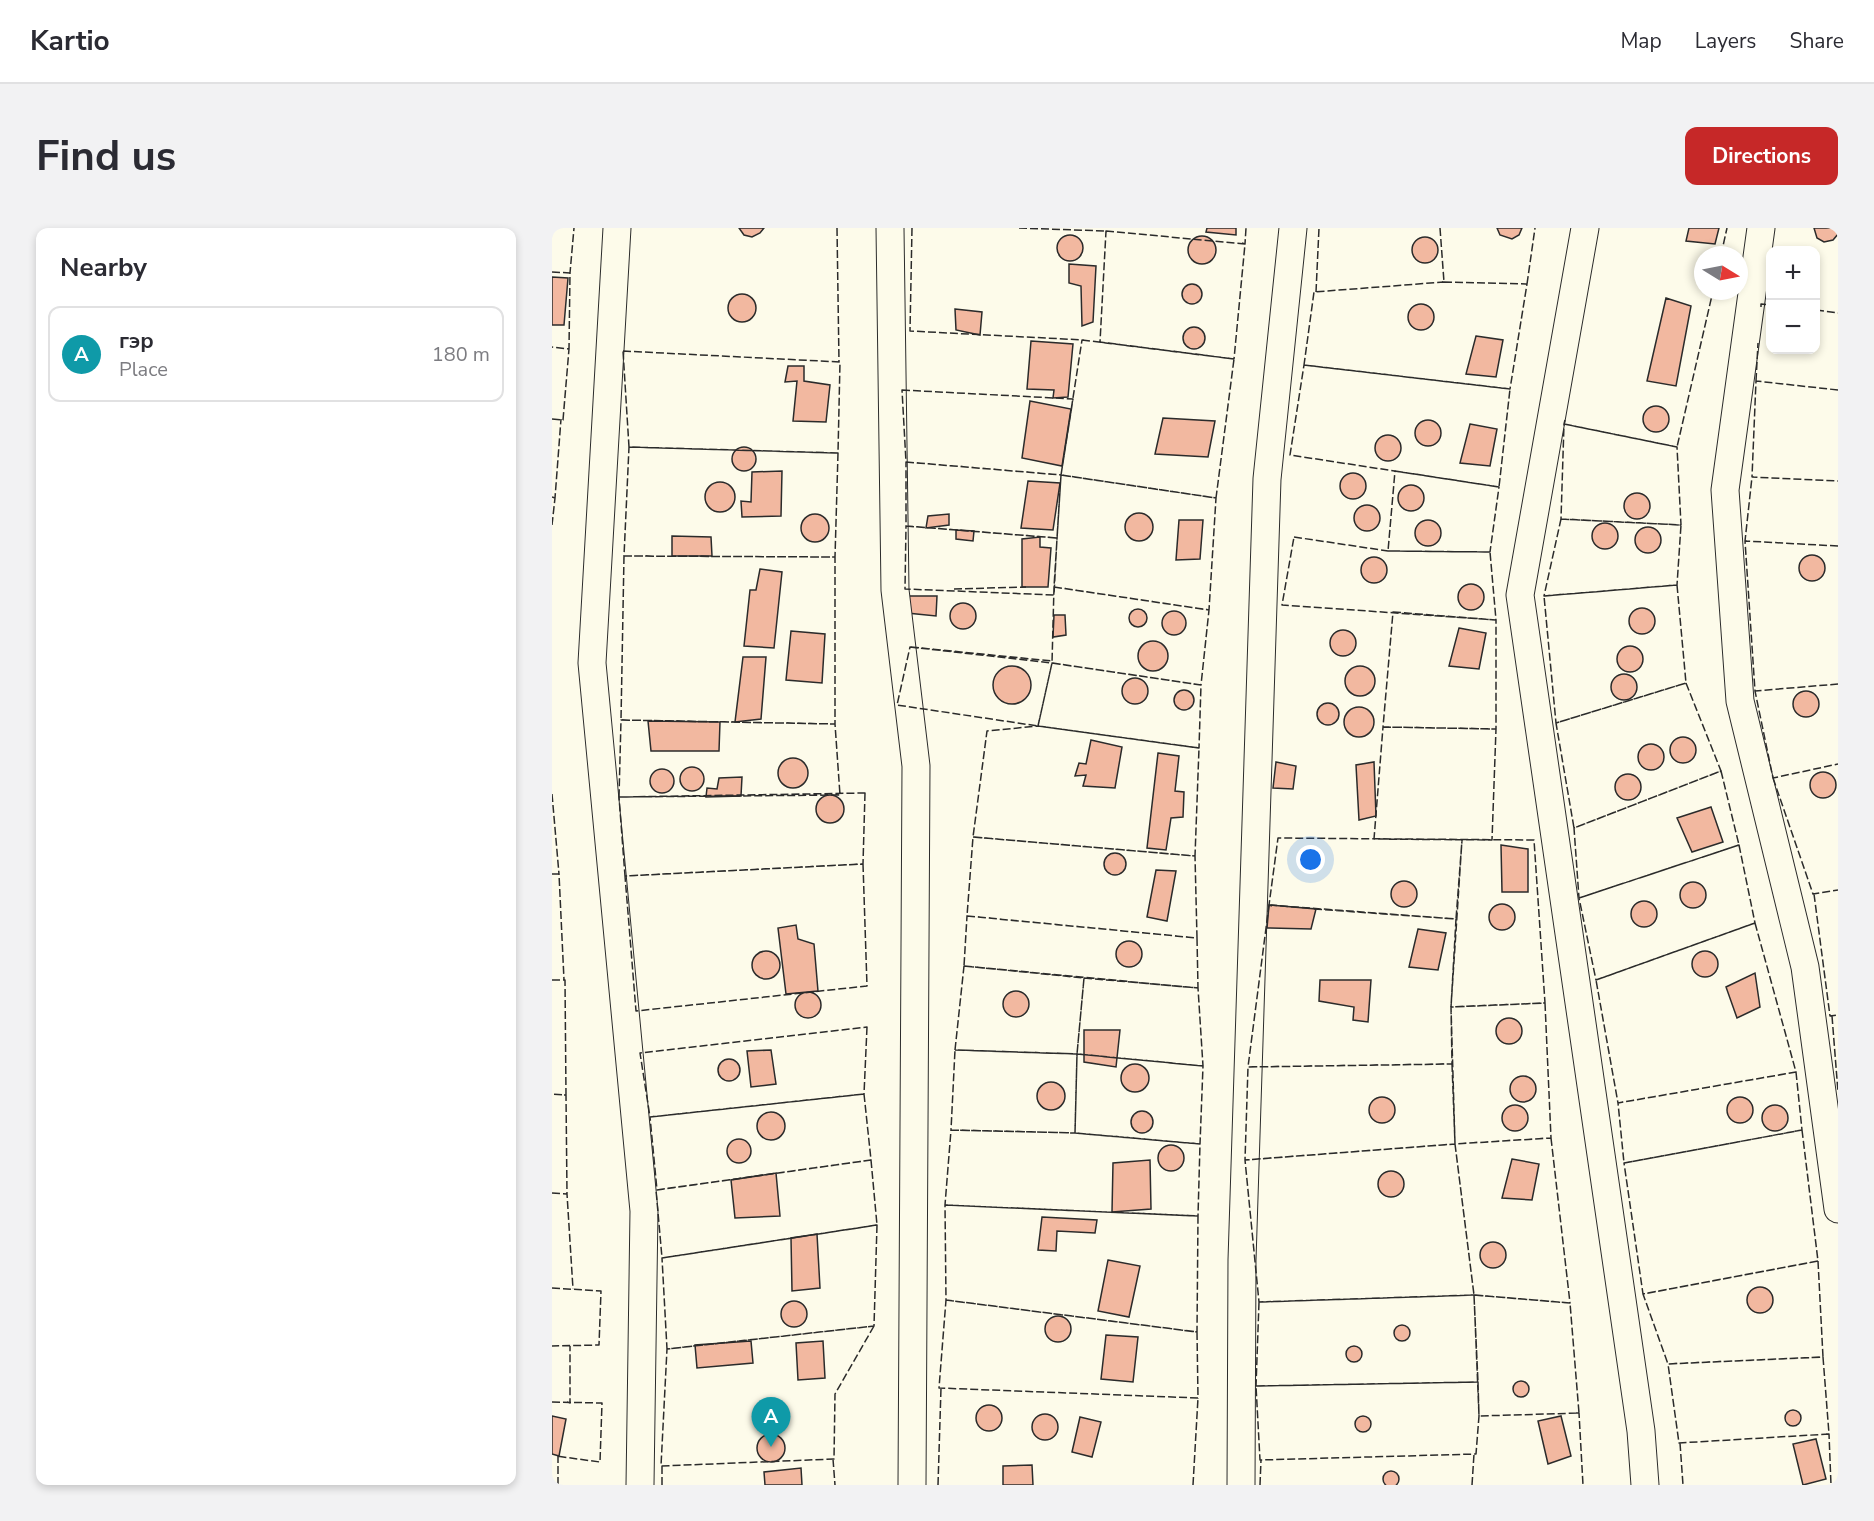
<!DOCTYPE html>
<html lang="en">
<head>
<meta charset="utf-8">
<style>
	:root { --surface:#fff; --page:#f2f2f3; --text:#2b2b33; --muted:#7c7c81; --line:#e1e1e2; --accent:#c62828 }
	body { margin:0; font-family:"Nunito Sans",sans-serif; background:var(--page); color:var(--text) }
	.controls { position:absolute; right:18px; top:18px; display:grid; overflow:hidden; border-radius:12px; box-shadow:0 3px 9px #0003 }
	.controls button { width:54px; height:54px; display:grid; place-items:center; padding:0; border:0; border-bottom:2px solid var(--line); background:var(--surface); color:var(--text); font:30px sans-serif }
	.compass { position:absolute; left:1142px; top:18px; width:54px; height:54px; border-radius:50%; background:var(--surface); box-shadow:0 3px 9px #0003; rotate:100deg }
	.you { position:absolute; left:759px; top:632px; width:21px; height:21px; margin:-15px; border:4px solid #fff; border-radius:50%; background:#1a73e8; box-shadow:0 0 0 9px #1a73e833 }
	.badge { display:grid; place-items:center; width:39px; height:39px; border-radius:50%; background:var(--accent); color:#fff; font-size:20px; font-weight:700 }
	.pin { position:absolute; translate:-50% -50px; filter:drop-shadow(0 2px 3px #0008) }
	.pin::after { content:''; position:absolute; top:32px; width:21px; height:18px; background:inherit; clip-path:polygon(0 0,100% 0,50% 100%) }
	.list { margin:0; padding:0; list-style:none }
	h2 { display:flex; justify-content:space-between; align-items:center; height:78px; margin:0; padding:0 24px; font-size:26px }
	h2 small { font-size:20px; font-weight:400; color:var(--muted) }
	.list li { display:grid; grid-template-columns:39px 1fr auto; gap:18px; align-items:center; box-sizing:border-box; height:96px; margin:0 12px 12px; padding:0 12px; border:2px solid var(--line); border-radius:12px }
	.list b { display:block; font-size:22px; white-space:nowrap }
	.list p { margin:0; font-size:20px; white-space:nowrap; color:var(--muted) }
	.list em { font-size:20px; font-style:normal; color:var(--muted) }
	.map { position:relative; flex:none; width:1286px; height:1257px; overflow:hidden; border-radius:12px }
	header { display:flex; align-items:center; gap:36px; box-sizing:border-box; height:84px; padding:0 30px; background:var(--surface); border-bottom:2px solid var(--line) }
	header strong { font-size:28px }
	nav { display:flex; gap:33px; margin-inline-start:auto; font-size:21px }
	.intro { display:flex; align-items:center; justify-content:space-between; box-sizing:border-box; height:144px; padding:0 36px }
	h1 { margin:0; font-size:42px }
	.button { padding:15px 27px; border-radius:12px; background:var(--accent); color:#fff; font-size:21px; font-weight:700 }
	main { display:flex; gap:36px; padding:0 36px }
	aside { flex:1; background:var(--surface); border-radius:12px; box-shadow:0 3px 9px #0003 }
	.map>svg:first-child { display:block }
	.building { fill:#f2b8a0; stroke:#2b2b2b; stroke-width:1.5 }
	.lines { fill:none; stroke-linecap:round; stroke-linejoin:round }
	.street-casing { stroke:#2b2b2b; stroke-width:29 }
	.street { stroke:#fdfbea; stroke-width:27 }
	.fence { stroke:#2b2b2b; stroke-width:1.5; stroke-dasharray:8 3; stroke-linecap:butt }
</style>
</head>
<body>
<header>
<strong>Kartio</strong>
<nav><a>Map</a><a>Layers</a><a>Share</a></nav>
</header>
<div class="intro"><h1>Find us</h1><a class="button">Directions</a></div>
<main>
<aside>
<h2>Nearby<small></small></h2>
<ul class="list">
<li><span class="badge" style="background:#0f9aa8">A</span><div><b>гэр</b><p>Place</p></div><em>180 m</em></li>
</ul>
</aside>
<div class="map">
<svg width="1286" height="1257" viewBox="0 0 1286 1257">
	<rect width="100%" height="100%" fill="#fdfbea"/>
	<!-- building -->
	<path class="building" d="M187 0H212L208 5 200 9 192 7Z
		M655 0H684V7L654 4Z
		M945 0H970L967 7 960 11 948 7Z
		M1137 0H1167L1163 16 1134 13Z
		M1262 0H1286V6L1281 12 1272 14 1265 10Z
		M505 20a13 13 0 1 1 26 0a13 13 0 1 1-26 0Z
		M636 22a14 14 0 1 1 28 0a14 14 0 1 1-28 0Z
		M860 22a13 13 0 1 1 26 0a13 13 0 1 1-26 0Z
		M517 36 544 38 541 94 530 98 529 58 517 55Z
		M0 49 16 50 12 97H0Z
		M630 66a10 10 0 1 1 20 0a10 10 0 1 1-20 0Z
		M176 80a14 14 0 1 1 28 0a14 14 0 1 1-28 0Z
		M1114 70 1139 78 1124 158 1095 153Z
		M856 89a13 13 0 1 1 26 0a13 13 0 1 1-26 0Z
		M403 81 430 84 428 107 404 102Z
		M631 110a11 11 0 1 1 22 0a11 11 0 1 1-22 0Z
		M924 108 951 112 944 149 914 146Z
		M479 113 521 116 516 169 501 170 502 162 475 161Z
		M236 138H252V153L278 157 274 194 241 193 245 153 233 154Z
		M478 173 519 181 510 238 470 230Z
		M1091 191a13 13 0 1 1 26 0a13 13 0 1 1-26 0Z
		M611 190 663 193 656 229 603 226Z
		M863 205a13 13 0 1 1 26 0a13 13 0 1 1-26 0Z
		M918 196 945 201 938 238 908 235Z
		M823 220a13 13 0 1 1 26 0a13 13 0 1 1-26 0Z
		M180 231a12 12 0 1 1 24 0a12 12 0 1 1-24 0Z
		M230 243 229 288 190 289 189 273 199 274 200 244Z
		M788 258a13 13 0 1 1 26 0a13 13 0 1 1-26 0Z
		M476 253 508 255 501 302 469 300Z
		M153 269a15 15 0 1 1 30 0a15 15 0 1 1-30 0Z
		M846 270a13 13 0 1 1 26 0a13 13 0 1 1-26 0Z
		M1072 278a13 13 0 1 1 26 0a13 13 0 1 1-26 0Z
		M802 290a13 13 0 1 1 26 0a13 13 0 1 1-26 0Z
		M573 299a14 14 0 1 1 28 0a14 14 0 1 1-28 0Z
		M397 286V297L374 300 376 288Z
		M249 300a14 14 0 1 1 28 0a14 14 0 1 1-28 0Z
		M627 292H651L648 331 624 332Z
		M863 305a13 13 0 1 1 26 0a13 13 0 1 1-26 0Z
		M1040 308a13 13 0 1 1 26 0a13 13 0 1 1-26 0Z
		M1083 312a13 13 0 1 1 26 0a13 13 0 1 1-26 0Z
		M404 302 422 303 421 313 404 311Z
		M120 308 159 309 160 328H120Z
		M488 309V319L499 320 496 359H470V311Z
		M1247 340a13 13 0 1 1 26 0a13 13 0 1 1-26 0Z
		M809 342a13 13 0 1 1 26 0a13 13 0 1 1-26 0Z
		M208 341 230 344 222 420 192 418 198 362H204Z
		M906 369a13 13 0 1 1 26 0a13 13 0 1 1-26 0Z
		M353 368H385L384 388 355 385Z
		M398 388a13 13 0 1 1 26 0a13 13 0 1 1-26 0Z
		M1077 393a13 13 0 1 1 26 0a13 13 0 1 1-26 0Z
		M577 390a9 9 0 1 1 18 0a9 9 0 1 1-18 0Z
		M610 395a12 12 0 1 1 24 0a12 12 0 1 1-24 0Z
		M502 387H513L514 407 501 409Z
		M907 400 934 405 927 441 897 438Z
		M778 415a13 13 0 1 1 26 0a13 13 0 1 1-26 0Z
		M239 403 273 406 270 455 234 452Z
		M586 428a15 15 0 1 1 30 0a15 15 0 1 1-30 0Z
		M1065 431a13 13 0 1 1 26 0a13 13 0 1 1-26 0Z
		M191 429H214L209 491 183 494Z
		M793 453a15 15 0 1 1 30 0a15 15 0 1 1-30 0Z
		M441 457a19 19 0 1 1 38 0a19 19 0 1 1-38 0Z
		M1059 459a13 13 0 1 1 26 0a13 13 0 1 1-26 0Z
		M570 463a13 13 0 1 1 26 0a13 13 0 1 1-26 0Z
		M622 472a10 10 0 1 1 20 0a10 10 0 1 1-20 0Z
		M1241 476a13 13 0 1 1 26 0a13 13 0 1 1-26 0Z
		M765 486a11 11 0 1 1 22 0a11 11 0 1 1-22 0Z
		M792 494a15 15 0 1 1 30 0a15 15 0 1 1-30 0Z
		M96 493 168 494 167 523H99Z
		M1118 522a13 13 0 1 1 26 0a13 13 0 1 1-26 0Z
		M539 512 570 519 563 560 531 558 534 547 523 548 527 535 534 536Z
		M1086 529a13 13 0 1 1 26 0a13 13 0 1 1-26 0Z
		M606 525 627 528 623 563 632 564 631 589 619 590 614 622 595 620Z
		M226 545a15 15 0 1 1 30 0a15 15 0 1 1-30 0Z
		M724 534 744 538 741 561 721 560Z
		M822 534 824 588 807 592 804 537Z
		M128 551a12 12 0 1 1 24 0a12 12 0 1 1-24 0Z
		M98 553a12 12 0 1 1 24 0a12 12 0 1 1-24 0Z
		M1258 557a13 13 0 1 1 26 0a13 13 0 1 1-26 0Z
		M1063 559a13 13 0 1 1 26 0a13 13 0 1 1-26 0Z
		M190 549 189 568 154 569 155 560 165 561 167 550Z
		M264 581a14 14 0 1 1 28 0a14 14 0 1 1-28 0Z
		M1159 579 1171 614 1140 624 1125 590Z
		M949 617 976 621V664H950Z
		M552 636a11 11 0 1 1 22 0a11 11 0 1 1-22 0Z
		M604 642 624 643 615 693 595 689Z
		M839 666a13 13 0 1 1 26 0a13 13 0 1 1-26 0Z
		M1128 667a13 13 0 1 1 26 0a13 13 0 1 1-26 0Z
		M1079 686a13 13 0 1 1 26 0a13 13 0 1 1-26 0Z
		M937 689a13 13 0 1 1 26 0a13 13 0 1 1-26 0Z
		M717 677 764 681 759 701 715 700Z
		M244 697 246 711 262 716 266 763 234 766 226 700Z
		M866 701 894 705 886 742 857 739Z
		M564 726a13 13 0 1 1 26 0a13 13 0 1 1-26 0Z
		M200 737a14 14 0 1 1 28 0a14 14 0 1 1-28 0Z
		M1140 736a13 13 0 1 1 26 0a13 13 0 1 1-26 0Z
		M1203 745 1208 779 1185 790 1174 759Z
		M768 752H819L816 794 801 792 802 779 767 773Z
		M451 776a13 13 0 1 1 26 0a13 13 0 1 1-26 0Z
		M243 777a13 13 0 1 1 26 0a13 13 0 1 1-26 0Z
		M944 803a13 13 0 1 1 26 0a13 13 0 1 1-26 0Z
		M532 802H568L564 839 532 834Z
		M219 822 224 856 199 859 195 823Z
		M166 842a11 11 0 1 1 22 0a11 11 0 1 1-22 0Z
		M569 850a14 14 0 1 1 28 0a14 14 0 1 1-28 0Z
		M958 861a13 13 0 1 1 26 0a13 13 0 1 1-26 0Z
		M485 868a14 14 0 1 1 28 0a14 14 0 1 1-28 0Z
		M817 882a13 13 0 1 1 26 0a13 13 0 1 1-26 0Z
		M1175 882a13 13 0 1 1 26 0a13 13 0 1 1-26 0Z
		M1210 890a13 13 0 1 1 26 0a13 13 0 1 1-26 0Z
		M950 890a13 13 0 1 1 26 0a13 13 0 1 1-26 0Z
		M579 894a11 11 0 1 1 22 0a11 11 0 1 1-22 0Z
		M205 898a14 14 0 1 1 28 0a14 14 0 1 1-28 0Z
		M175 923a12 12 0 1 1 24 0a12 12 0 1 1-24 0Z
		M606 930a13 13 0 1 1 26 0a13 13 0 1 1-26 0Z
		M960 931 987 936 980 972 950 970Z
		M598 932 599 981 560 984 561 935Z
		M826 956a13 13 0 1 1 26 0a13 13 0 1 1-26 0Z
		M224 945 228 988 183 990 179 952Z
		M490 989 545 992 543 1005 505 1003 504 1023 486 1022Z
		M265 1006 268 1060 240 1063 239 1010Z
		M928 1027a13 13 0 1 1 26 0a13 13 0 1 1-26 0Z
		M556 1032 588 1038 577 1089 546 1083Z
		M1195 1072a13 13 0 1 1 26 0a13 13 0 1 1-26 0Z
		M229 1086a13 13 0 1 1 26 0a13 13 0 1 1-26 0Z
		M493 1101a13 13 0 1 1 26 0a13 13 0 1 1-26 0Z
		M842 1105a8 8 0 1 1 16 0a8 8 0 1 1-16 0Z
		M554 1107 586 1109 581 1154 549 1151Z
		M199 1113 201 1135 145 1140 143 1117Z
		M271 1113 273 1150 246 1152 244 1115Z
		M794 1126a8 8 0 1 1 16 0a8 8 0 1 1-16 0Z
		M961 1161a8 8 0 1 1 16 0a8 8 0 1 1-16 0Z
		M424 1190a13 13 0 1 1 26 0a13 13 0 1 1-26 0Z
		M1233 1190a8 8 0 1 1 16 0a8 8 0 1 1-16 0Z
		M480 1199a13 13 0 1 1 26 0a13 13 0 1 1-26 0Z
		M803 1196a8 8 0 1 1 16 0a8 8 0 1 1-16 0Z
		M0 1188 14 1191 7 1228 0 1226Z
		M1009 1188 1019 1228 996 1236 986 1193Z
		M528 1189 549 1194 540 1229 520 1224Z
		M205 1220a14 14 0 1 1 28 0a14 14 0 1 1-28 0Z
		M1264 1211 1274 1251 1251 1257 1241 1216Z
		M480 1237 481 1257H451V1238Z
		M249 1240 250 1257H213L212 1244Z
		M831 1251a8 8 0 1 1 16 0a8 8 0 1 1-16 0Z"/>
	<g class="lines">
		<!-- street casing -->
		<g class="street-casing">
			<path id="street" d="M65 0 40 435 92 983 88 1257
				M338 0 343 362 364 538 360 1257
				M1033 0 968 367 1089 1203 1093 1257
				M1209 0 1173 262 1188 473 1253 739 1286 981
				M689 1257 690 1032 715 251 741 0"/>
		</g>
		<!-- street -->
		<use href="#street" class="street"/>
		<!-- fence -->
		<path class="fence" d="M285 0 287 134
			M360 0 358 103 532 112
			M467 0 554 3V5
			M888 0 892 54H890
			M554 3 693 16 682 131 548 114Z
			M690 15 693 16 694 0
			M1169 27 1175 0
			M0 44 18 45 17 121 0 119
			M16 45H18L22 0
			M892 54 975 56 958 161 752 137 762 64Z
			M975 56 983 0
			M764 64 767 0
			M1209 79V76L1218 77
			M1264 82 1286 85
			M530 112 682 131 664 270 509 247Z
			M71 123 288 134 286 225 77 219Z
			M752 137 958 161 947 259 738 227Z
			M1204 153 1206 115
			M350 162 521 171 509 247 354 234Z
			M1286 162 1204 153 1200 249 1286 253
			M0 191 11 192 17 121H15
			M1013 192 1012 196 1125 219 1161 63
			M1012 196 1125 219 1129 297 1009 291Z
			M77 219 286 225 283 329 72 328Z
			M354 234 509 247 505 310 354 298Z
			M843 243 947 259 938 324 836 323Z
			M509 247 664 270 657 382 502 359Z
			M0 269 3 270 9 191
			M1009 291 1129 297 1125 357 992 368Z
			M0 297 3 270
			M354 298 505 310 502 367 353 361Z
			M742 309 836 323 938 324 944 392 730 377Z
			M1195 313H1193L1200 249H1202
			M1286 318 1193 313 1203 463 1286 456
			M72 328 283 329V496L69 492Z
			M1125 357 1134 455 1004 495 992 368Z
			M502 359 657 382 649 457 500 435Z
			M402 361 474 359
			M841 384 944 392V501L831 499Z
			M358 419 500 435 486 498 345 477Z
			M359 419 500 433
			M500 435 649 457 647 520 486 498Z
			M1134 455 1169 543 1022 600 1004 495Z
			M1205 463H1203L1221 550 1286 536
			M69 492 283 496 288 567 67 569Z
			M486 498 647 520 643 628 421 609 435 503Z
			M831 499 944 501 940 612 822 611Z
			M1169 543 1187 617 1027 670 1022 600Z
			M1221 550 1261 666 1286 662
			M313 565 311 636 73 648 67 569Z
			M0 566 7 646H4
			M421 609 643 628 645 710 415 688Z
			M1187 617 1203 695 1044 752 1027 670Z
			M311 636 315 758 84 783 73 648Z
			M0 646H7L12 752
			M1262 666 1278 788 1286 787
			M717 677 904 691 899 779 900 836 696 839Z
			M720 678 717 677 726 610 982 612 993 775 899 779 910 612
			M762 681 904 691 910 612
			M415 688 645 710 646 760 412 738Z
			M1203 695 1244 844 1066 875 1044 752Z
			M412 738 532 750 525 826 403 822Z
			M532 750 646 760 651 838 525 826Z
			M0 752H13L14 867 0 866
			M993 775 999 910 903 916 899 779Z
			M1280 788 1286 864
			M315 799 312 866 98 889 88 825Z
			M403 822 525 826 523 905 399 902Z
			M525 826 651 838 648 916 523 905Z
			M900 836 903 916 693 932 696 839Z
			M1244 844 1250 902 1072 935 1066 875Z
			M312 866 319 932 105 962 98 889Z
			M12 867H14L15 966
			M399 902 523 905 648 916 646 988 393 977Z
			M1250 902 1266 1033 1091 1066 1072 935Z
			M999 910 1018 1075 922 1067 903 916Z
			M903 916 922 1067 707 1074 693 932Z
			M319 932 325 997 110 1030 104 962Z
			M0 965 15 966 21 1061
			M393 977 646 988 645 1104 394 1072Z
			M325 997 322 1098 115 1121 110 1030Z
			M1266 1033 1271 1129 1116 1136 1091 1066Z
			M0 1060 49 1063 47 1117 0 1118
			M922 1067 926 1154 704 1158 707 1074Z
			M922 1067 1018 1075 1027 1185 927 1188Z
			M394 1072 645 1104 646 1170 387 1160Z
			M322 1098 283 1166 282 1231 109 1238 115 1121Z
			M1271 1129 1277 1206 1127 1215 1116 1136Z
			M926 1154 927 1188 924 1226 708 1232 704 1158Z
			M0 1174 50 1175 48 1234 4 1228
			M15 1174 18 1175V1118
			M1024 1185H1027L1031 1257
			M1274 1206H1277L1279 1257
			M1128 1215 1131 1257
			M281 1231 283 1257
			M110 1238V1257
			M6 1257V1228
			M386 1257 389 1160
			M641 1257 646 1170H643
			M708 1257 709 1232
			M920 1257 922 1226"/>
	</g>
</svg>
<div class="controls">
<button>+</button>
<button>−</button>
</div>
<svg class="compass" viewBox="-18 -18 36 36"><path d="M0-13l5 13h-10z" fill="#e53935"/><path d="M0 13l5-13h-10z" fill="#7c7c81"/></svg>
<div class="you"></div>
<div class="pin badge" style="left:219px;top:1219px;background:#0f9aa8">A</div>
</div>
</main>
</body>
</html>
